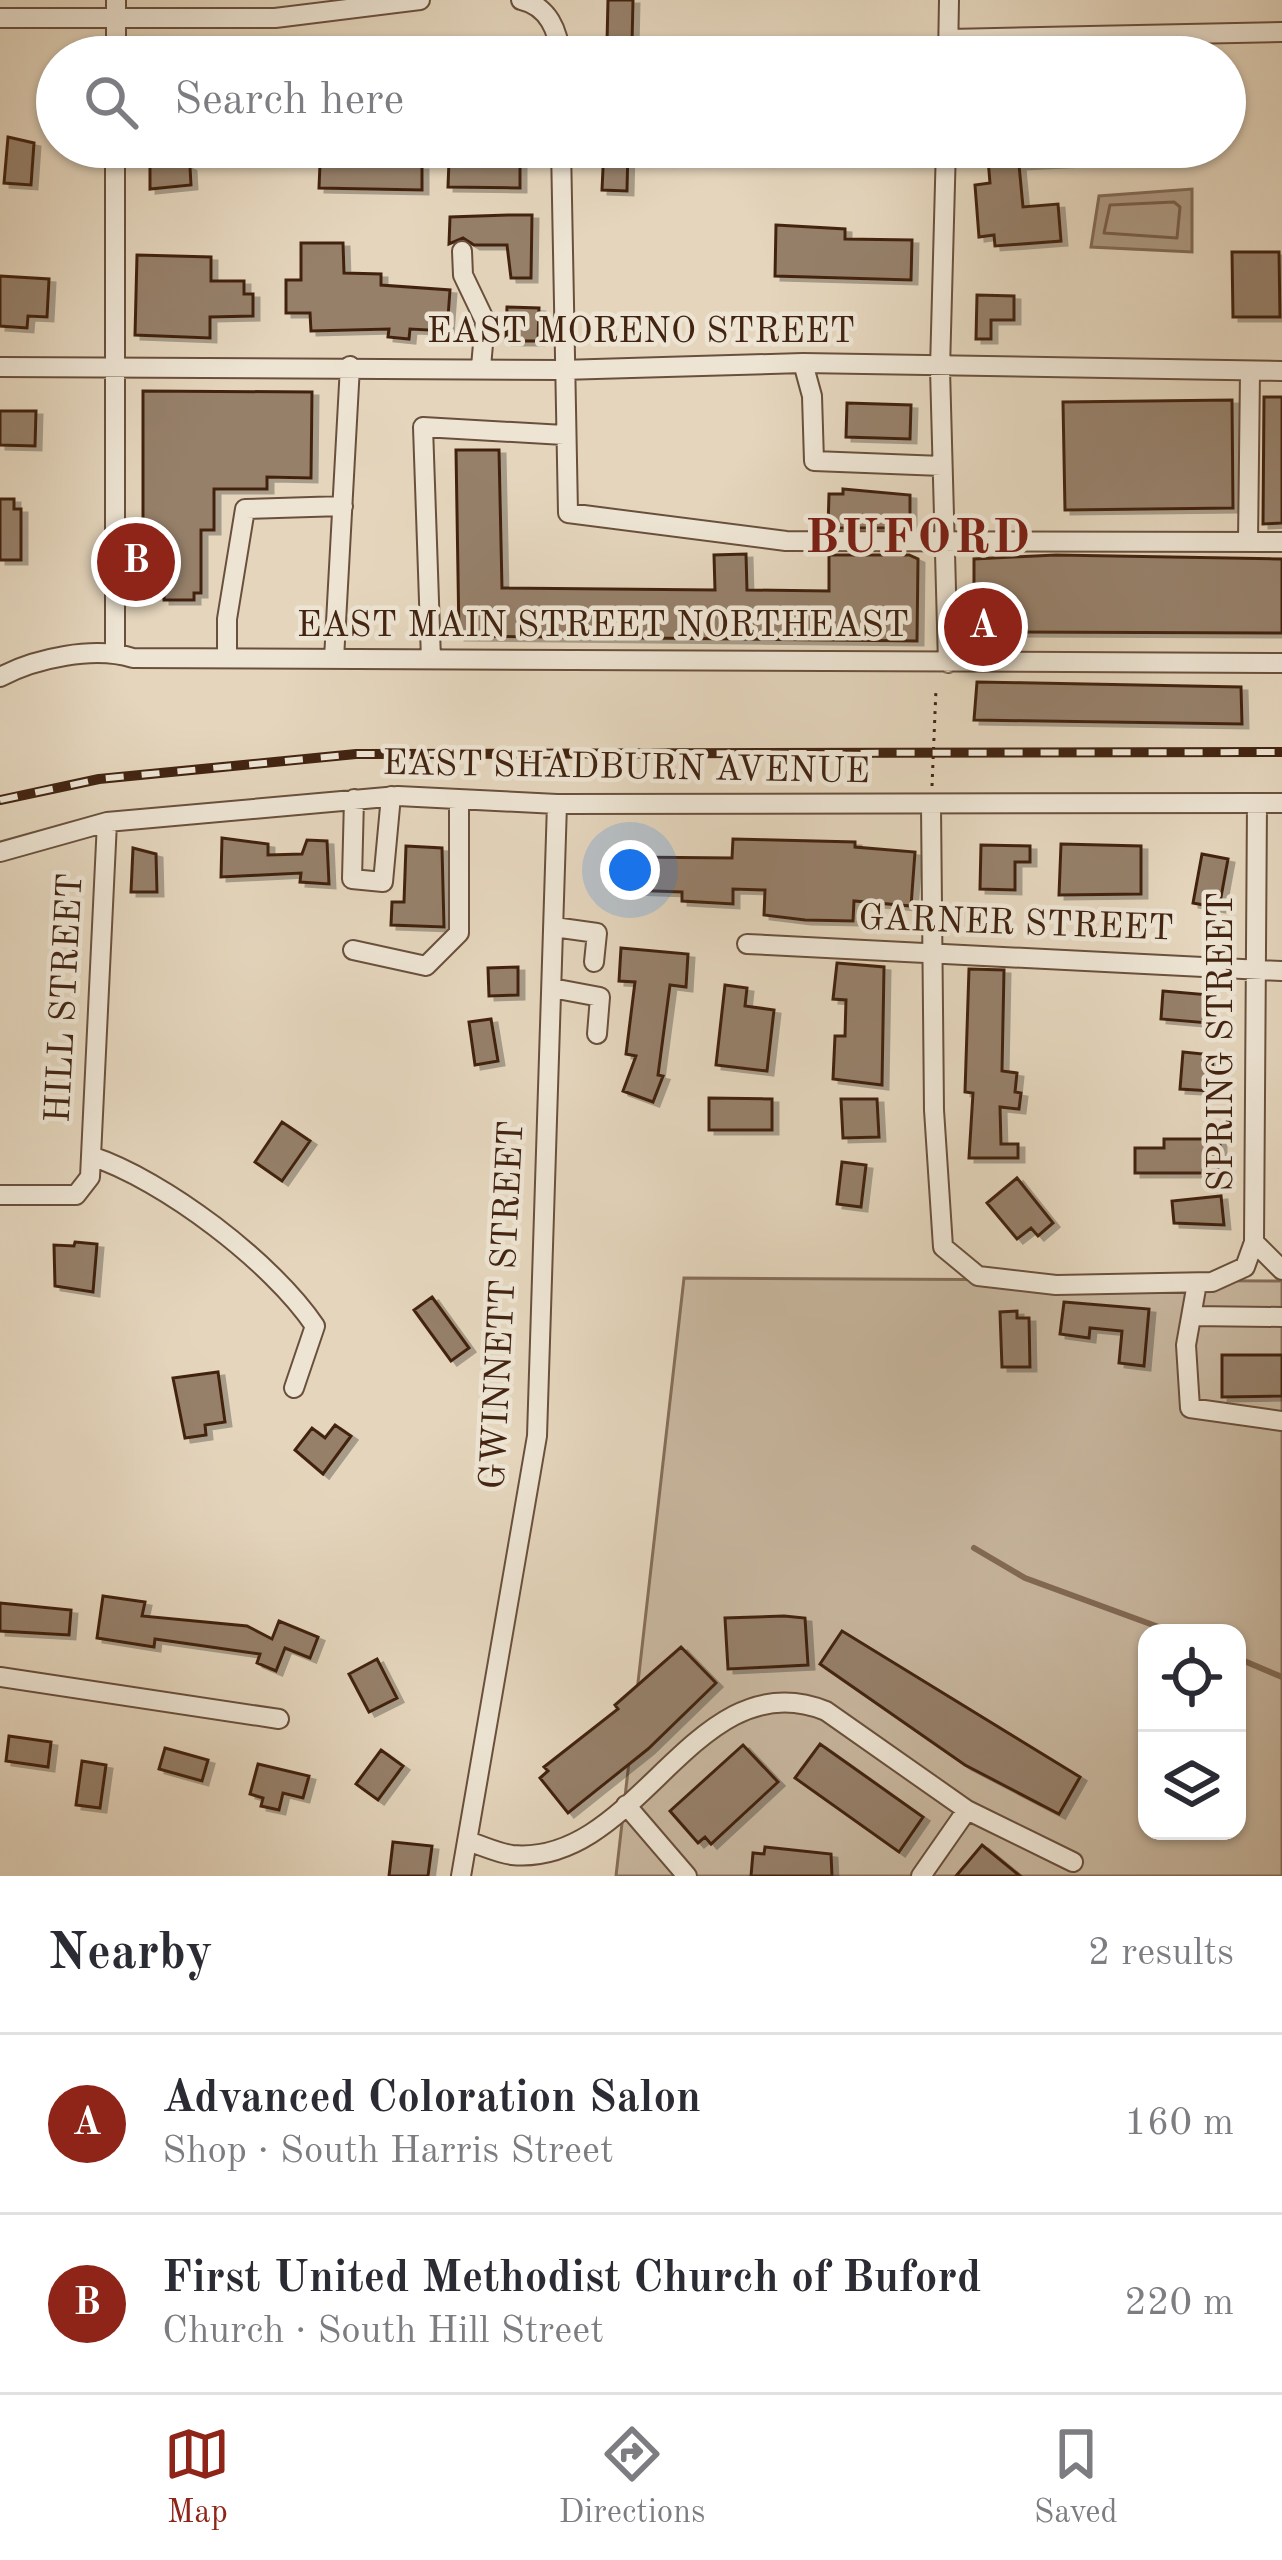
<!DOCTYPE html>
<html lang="en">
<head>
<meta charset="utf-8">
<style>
	:root { --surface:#fff; --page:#f2f2f3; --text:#2b2b33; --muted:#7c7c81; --line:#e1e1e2; --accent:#8f2418 }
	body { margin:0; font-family:"Old Standard TT",serif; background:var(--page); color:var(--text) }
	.controls { position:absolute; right:36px; bottom:36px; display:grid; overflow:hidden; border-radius:24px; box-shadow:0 3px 9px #0004 }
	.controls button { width:108px; height:108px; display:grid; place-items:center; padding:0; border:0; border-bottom:3px solid var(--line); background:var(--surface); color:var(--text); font:60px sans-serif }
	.you { position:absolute; left:630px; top:870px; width:42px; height:42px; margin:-30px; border:9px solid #fff; border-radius:50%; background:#1a73e8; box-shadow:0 0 0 18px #1a73e833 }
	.badge { display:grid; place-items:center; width:78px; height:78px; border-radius:50%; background:var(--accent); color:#fff; font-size:39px; font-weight:700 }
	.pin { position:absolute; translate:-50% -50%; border:6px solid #fff; box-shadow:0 3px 12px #0006 }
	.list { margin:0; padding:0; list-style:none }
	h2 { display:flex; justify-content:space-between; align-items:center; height:156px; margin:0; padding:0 48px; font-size:51px }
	h2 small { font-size:39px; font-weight:400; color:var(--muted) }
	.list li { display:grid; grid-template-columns:78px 1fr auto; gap:36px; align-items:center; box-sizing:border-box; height:180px; padding:0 48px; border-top:3px solid var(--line) }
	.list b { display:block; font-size:45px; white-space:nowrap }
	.list p { margin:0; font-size:39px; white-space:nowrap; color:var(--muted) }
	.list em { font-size:39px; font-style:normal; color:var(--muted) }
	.icon { flex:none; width:66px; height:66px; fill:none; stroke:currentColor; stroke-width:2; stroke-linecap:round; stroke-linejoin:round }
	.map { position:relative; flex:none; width:1282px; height:1876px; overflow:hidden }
	.search { position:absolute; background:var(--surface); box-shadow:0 3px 9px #0004; left:36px; right:36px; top:36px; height:132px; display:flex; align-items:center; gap:30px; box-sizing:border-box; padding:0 42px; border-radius:66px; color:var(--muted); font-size:45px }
	.sheet { height:516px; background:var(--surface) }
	nav { display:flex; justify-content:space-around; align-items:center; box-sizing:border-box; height:168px; border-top:3px solid var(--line); background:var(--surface); font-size:33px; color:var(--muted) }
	nav a { display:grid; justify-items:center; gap:6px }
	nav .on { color:var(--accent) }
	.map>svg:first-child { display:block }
	.green { fill:#c8b79f; stroke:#856e58; stroke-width:3; fill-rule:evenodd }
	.water { fill:#ad9982; stroke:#826a55; stroke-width:3 }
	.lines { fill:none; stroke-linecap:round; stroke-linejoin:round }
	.shore { stroke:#785e4a; stroke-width:3 }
	.stream { stroke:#826a55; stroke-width:6 }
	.building { fill:#96806a; stroke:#422411; stroke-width:3; filter:url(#shadow) }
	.minor-casing { stroke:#6a503c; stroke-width:22 }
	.path { stroke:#422411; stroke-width:3; stroke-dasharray:3 6; stroke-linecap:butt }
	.minor { stroke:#ede4d3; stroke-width:18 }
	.rail-casing { stroke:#422411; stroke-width:10 }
	.rail { stroke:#ede4d3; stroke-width:6; stroke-dasharray:18; stroke-linecap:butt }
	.labels { text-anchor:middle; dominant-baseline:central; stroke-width:9; stroke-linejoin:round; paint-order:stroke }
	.street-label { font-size:36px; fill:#422411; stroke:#ede4d3 }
	.district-label { font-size:48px; font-weight:bold; letter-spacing:3px; fill:#7a1f14; stroke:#ede4d3 }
</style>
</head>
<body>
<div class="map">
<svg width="1282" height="1876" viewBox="0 0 1282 1876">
	<defs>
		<filter id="shadow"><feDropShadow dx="6" dy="4" stdDeviation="0" flood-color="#0004"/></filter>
	</defs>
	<rect width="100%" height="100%" fill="#e4d5bc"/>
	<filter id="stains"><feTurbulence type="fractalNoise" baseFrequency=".00167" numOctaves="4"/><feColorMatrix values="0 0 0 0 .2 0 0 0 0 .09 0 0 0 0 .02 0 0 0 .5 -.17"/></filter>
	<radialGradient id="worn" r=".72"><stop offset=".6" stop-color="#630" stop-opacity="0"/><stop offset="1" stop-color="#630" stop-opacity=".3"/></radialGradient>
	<!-- green -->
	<path class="green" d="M684 1278 1282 1281V1876H616ZM1147 1633H1237V1831H1147Z"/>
	<!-- water -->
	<path class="water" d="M1192 189V252L1091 247 1099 196Z"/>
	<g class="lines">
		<!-- shore -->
		<path class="shore" d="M1174 202 1180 207 1177 238 1104 233 1110 205Z"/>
		<!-- stream -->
		<path class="stream" d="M974 1548 1025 1578 1175 1633
			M1237 1658 1282 1677"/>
	</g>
	<!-- building -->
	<path class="building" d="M608 0H633L632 44 607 43Z
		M440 39H518V57H440Z
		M8 137 34 143 31 185 4 183Z
		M604 147H628L627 191 602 190Z
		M987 147H1079V162L1019 165 1023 207 1058 204 1061 241 995 246 994 235 979 237 975 185 990 183Z
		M328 158 413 160 412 166H422V190L319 188 320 164H328Z
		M449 161 520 163V188L448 187Z
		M180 163 190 167 191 185 150 189V164Z
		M508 215H532L531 278H511L507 245H474L463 238 449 244 450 217Z
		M776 225 845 229V239L912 240 911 280 775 276Z
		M301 243H343L344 273 381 274V285L450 290 447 331 410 329 409 339 388 337 389 329 311 331 310 313H286V280H301Z
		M1232 252H1279L1280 317H1233Z
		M137 255 211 257V281H244V294H253V316L210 317V338L135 335Z
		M0 276 49 279 47 317 28 316 27 328 0 326Z
		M977 295 1014 296V320H991V339H976Z
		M507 307 539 308 538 341H506Z
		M143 391 312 392 311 478 267 477V489H214V530H201V593H194V600H164V593H156V532H143Z
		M1264 397H1282V523L1263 524Z
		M1232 400 1233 508 1065 510 1063 402Z
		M847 403 911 405 910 439 846 437Z
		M0 411H36L35 446 0 445Z
		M456 450H499L502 588 715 590 714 555 746 554 747 590 829 591V555H909L918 559 917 641 459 636Z
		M843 489 910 495V528H828L829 494H843Z
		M0 499H14V509H21V560H0Z
		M1056 555 1282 559V633L974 632V559Z
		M977 682 1241 687 1242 724 974 720Z
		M222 838 268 844V855L302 854 307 840 327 841 329 884 300 882 301 873 221 877Z
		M733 839 855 842V847L915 852 911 906 854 901 853 921 805 920 764 915 765 890 733 889V904L682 901V892L627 890 629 857 732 858Z
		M1061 844 1141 846V894L1059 895Z
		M981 845 1030 846V862H1015V890L980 889Z
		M406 846 442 848 444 927 391 925 392 902H404Z
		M133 848 156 854 157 892H131Z
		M1202 854 1228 859 1219 908 1193 903Z
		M621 948 688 954 686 987 670 985 658 1075 663 1076 653 1102 623 1091 636 1056 626 1054 635 982 619 981Z
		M837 963 884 967 882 1085 833 1079 835 1036H845L846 1000 833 999Z
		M518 967V995L489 996 488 968Z
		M969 969 1004 970 1002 1071 1017 1073 1015 1092 1021 1093 1019 1109 1000 1107 1001 1144H1018V1158H969L973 1093 965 1092Z
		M725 985 747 988 745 1006 774 1010 767 1071 716 1065Z
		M1163 991 1210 995 1208 1023 1161 1019Z
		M491 1019 498 1061 475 1065 469 1022Z
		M1183 1052 1213 1055 1211 1091 1180 1089Z
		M709 1098 772 1099V1130H709Z
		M841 1099H877L879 1137 843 1138Z
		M282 1122 310 1141 282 1181 255 1162Z
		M1164 1139H1220V1173H1135V1148H1164Z
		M842 1162 866 1165 861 1207 837 1204Z
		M1017 1178 1053 1223 1038 1236 1031 1228 1017 1239 987 1203Z
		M1221 1196 1224 1225 1174 1223 1172 1201Z
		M75 1242 97 1244 93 1292 55 1286 54 1245 74 1246Z
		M432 1297 469 1348 451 1361 414 1310Z
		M1064 1302 1149 1309 1144 1366 1119 1363 1122 1331 1090 1328 1089 1338 1060 1334Z
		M1017 1311V1318H1029L1030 1367H1002L1000 1312Z
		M1222 1355H1282V1396L1222 1397Z
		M218 1372 225 1422 205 1425 206 1435 185 1438 173 1378Z
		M335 1425 351 1436 323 1474 295 1450 312 1428 325 1438Z
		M103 1596 145 1602 142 1616 247 1626 272 1639 279 1621 318 1637 310 1658 285 1648 276 1671 257 1663 260 1654 155 1639 154 1647 97 1638Z
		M0 1603 71 1610 69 1635 0 1631Z
		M784 1616 805 1618 808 1665 728 1669 725 1618Z
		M842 1631 1080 1777 1059 1814 965 1765 820 1664Z
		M681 1647 716 1683 648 1749 568 1813 540 1778 548 1771 544 1767 618 1709 615 1705Z
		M377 1659 397 1698 369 1712 349 1674Z
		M9 1736 51 1742 48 1767 6 1761Z
		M820 1744 923 1817 899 1852 795 1778Z
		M743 1745 778 1782 711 1844 705 1837 698 1843 670 1811Z
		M165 1748 208 1760 202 1781 159 1769Z
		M381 1750 403 1766 378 1800 356 1784Z
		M82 1761 106 1765 100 1808 76 1805Z
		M258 1764 309 1776 303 1798 283 1793 279 1810 261 1806 263 1798 250 1794Z
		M393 1842 432 1846 428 1876H389Z
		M982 1845 1020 1876H956Z
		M765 1847 831 1854 832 1876H751L753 1853 764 1854Z"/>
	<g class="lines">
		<!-- minor casing -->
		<g class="minor-casing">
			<path id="minor" d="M116 0V57
				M521 0C548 6 559 31 560 57
				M0 18H275L420 0
				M949 39 1282 32
				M948 57 949 0
				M115 147V653
				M561 147 568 513 786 541 1282 542
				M946 147 940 369 948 663
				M462 251 463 275 485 321 481 367
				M803 363 812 396 814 461 942 466
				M0 367 561 370 803 363 1282 371
				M1248 542 1250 372
				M227 658V619L245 509 343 506
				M334 659 350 366
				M431 659 423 427 564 435
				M0 677C36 658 94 646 133 658L1282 663
				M354 799 352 879 383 882 391 796
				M1257 803 1254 1242 1282 1270
				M931 806 934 1110 943 1247 978 1276 1056 1285 1212 1282 1245 1267 1254 1242
				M0 852 107 822 398 796 557 804 1282 803
				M554 927 597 933 594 962
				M747 944 1282 971
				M353 950 426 966 459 933V799
				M552 988 600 997 597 1034
				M91 1156C164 1180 272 1262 315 1326L294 1388
				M0 1195H76L90 1177 107 822
				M1197 1283 1186 1345 1190 1408 1282 1421
				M1192 1316 1282 1317
				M0 1677 279 1719
				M626 1805 687 1876
				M467 1841C481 1845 497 1853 512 1855 639 1867 695 1658 826 1711L967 1810 1073 1862
				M461 1876 537 1436 557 804
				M921 1876 967 1810"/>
		</g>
		<!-- path -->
		<path class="path" d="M932 786 936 689"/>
		<!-- minor -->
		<use href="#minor" class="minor"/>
		<!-- rail casing -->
		<g class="rail-casing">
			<path id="rail" d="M0 800 99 779 356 754 1282 752"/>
		</g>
		<!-- rail -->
		<use href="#rail" class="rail"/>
	</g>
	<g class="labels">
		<!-- street labels -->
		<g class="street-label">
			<text x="641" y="333">EAST MORENO STREET</text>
			<text x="603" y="627">EAST MAIN STREET NORTHEAST</text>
			<text transform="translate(626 769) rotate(1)">EAST SHADBURN AVENUE</text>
			<text transform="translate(1016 925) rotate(2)">GARNER STREET</text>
			<text transform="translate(66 998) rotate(-87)">HILL STREET</text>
			<text transform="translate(1223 1042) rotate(-90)">SPRING STREET</text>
			<text transform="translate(504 1305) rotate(-87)">GWINNETT STREET</text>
		</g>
		<!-- district labels -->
		<g class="district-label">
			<text x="919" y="539">BUFORD</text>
		</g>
	</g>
	<rect width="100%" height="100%" filter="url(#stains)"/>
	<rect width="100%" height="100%" fill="url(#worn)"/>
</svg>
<div class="controls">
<button><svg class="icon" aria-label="locate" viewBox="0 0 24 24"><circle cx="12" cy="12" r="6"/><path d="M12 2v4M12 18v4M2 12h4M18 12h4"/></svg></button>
<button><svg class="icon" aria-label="layers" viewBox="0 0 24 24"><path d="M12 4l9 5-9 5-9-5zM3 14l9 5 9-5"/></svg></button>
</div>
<div class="you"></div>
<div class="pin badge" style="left:983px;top:627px">A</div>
<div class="pin badge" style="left:136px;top:562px">B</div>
<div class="search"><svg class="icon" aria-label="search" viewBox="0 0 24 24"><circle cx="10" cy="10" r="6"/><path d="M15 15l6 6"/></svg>Search here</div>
</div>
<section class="sheet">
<h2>Nearby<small>2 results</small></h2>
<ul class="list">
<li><span class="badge">A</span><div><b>Advanced Coloration Salon</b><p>Shop · South Harris Street</p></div><em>160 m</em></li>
<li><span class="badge">B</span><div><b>First United Methodist Church of Buford</b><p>Church · South Hill Street</p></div><em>220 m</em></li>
</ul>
</section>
<nav>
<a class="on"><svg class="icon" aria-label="map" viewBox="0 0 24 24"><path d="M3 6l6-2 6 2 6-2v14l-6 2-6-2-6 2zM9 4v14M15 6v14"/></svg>Map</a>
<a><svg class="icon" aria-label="directions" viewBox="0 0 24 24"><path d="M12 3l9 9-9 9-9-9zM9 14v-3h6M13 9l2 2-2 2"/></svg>Directions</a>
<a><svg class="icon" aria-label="saved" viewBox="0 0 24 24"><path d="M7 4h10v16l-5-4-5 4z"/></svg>Saved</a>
</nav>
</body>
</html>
